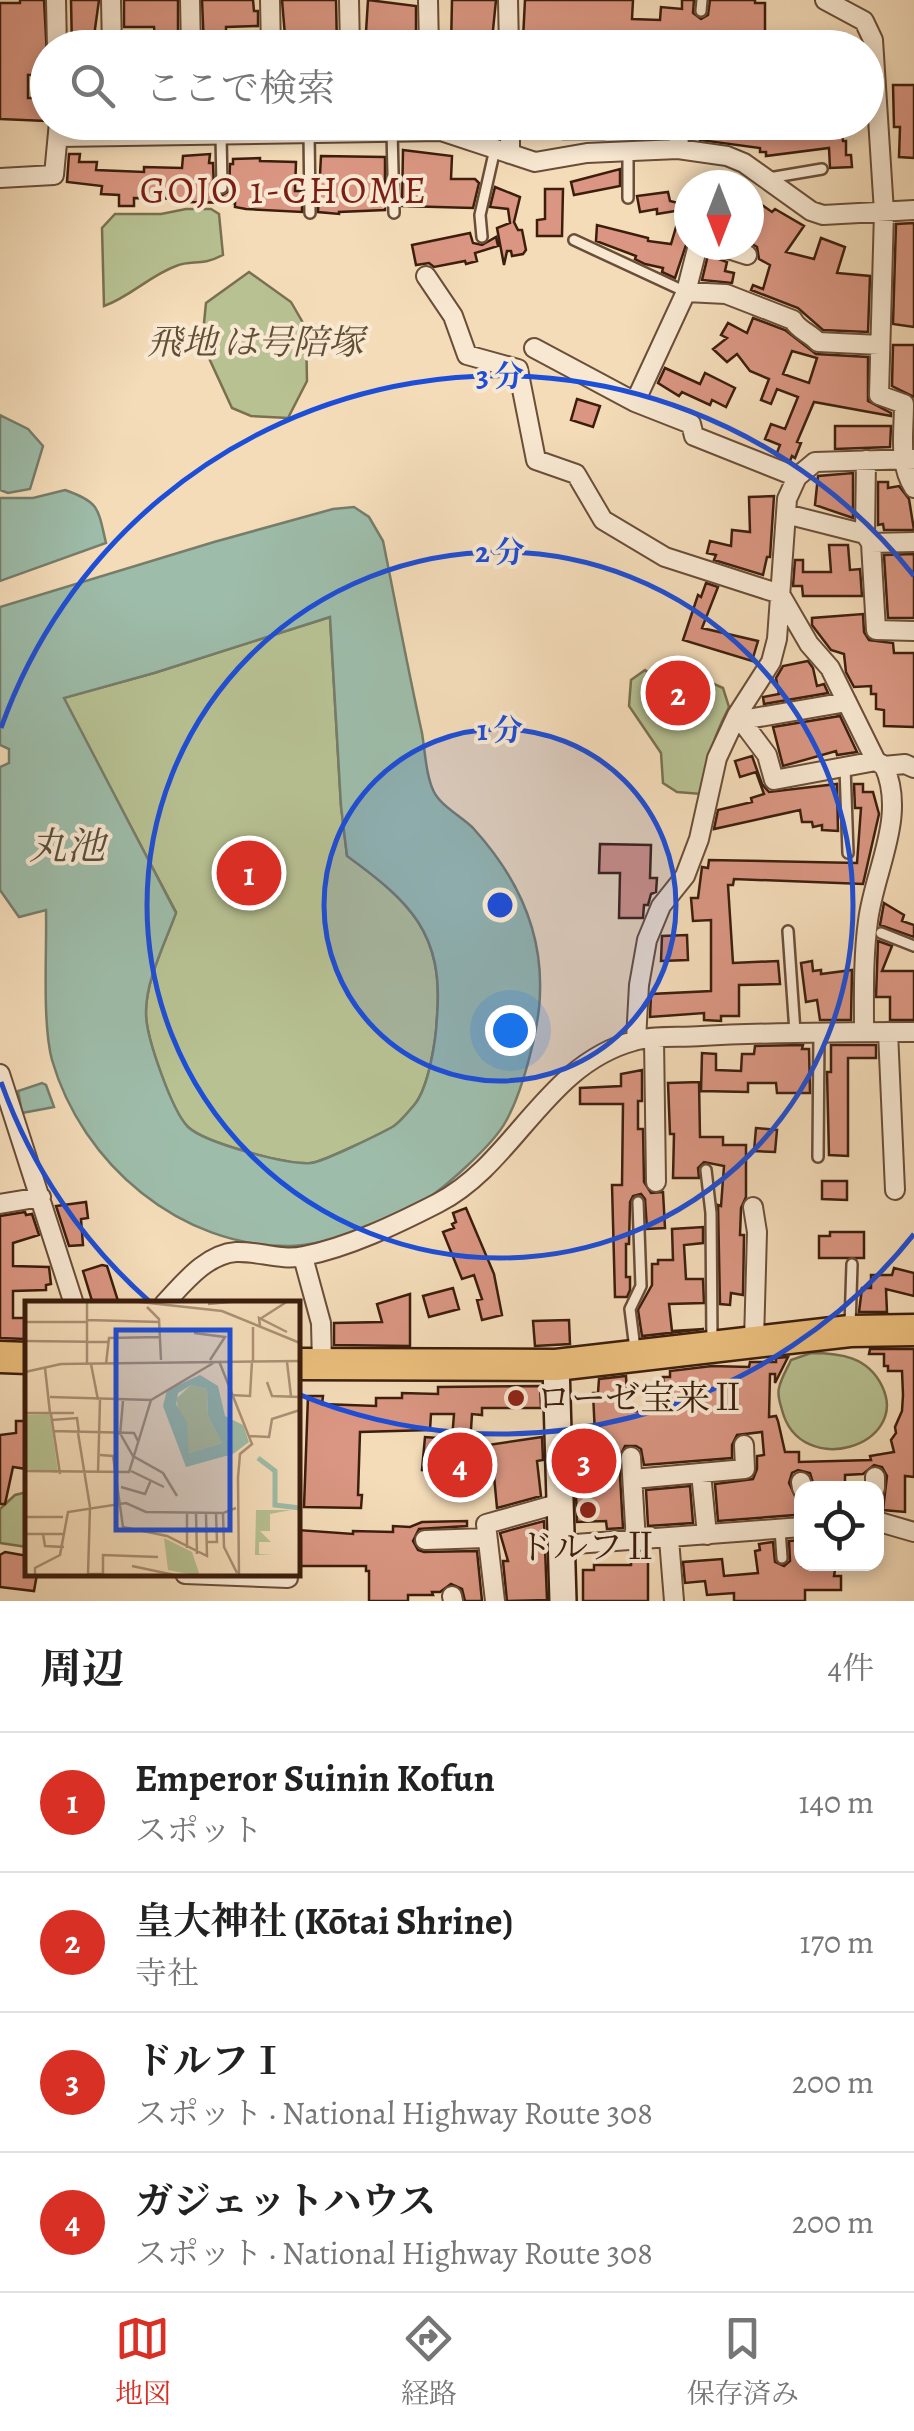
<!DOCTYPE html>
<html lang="ja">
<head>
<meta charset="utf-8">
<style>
	:root { --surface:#fff; --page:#f2f2f2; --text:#222; --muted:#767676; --line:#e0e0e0; --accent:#d93025 }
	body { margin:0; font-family:Alegreya,"Noto Serif JP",serif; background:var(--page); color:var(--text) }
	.controls { position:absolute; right:30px; bottom:30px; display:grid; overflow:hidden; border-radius:20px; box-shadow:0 5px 15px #0003 }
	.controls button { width:90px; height:90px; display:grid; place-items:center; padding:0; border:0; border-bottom:2px solid var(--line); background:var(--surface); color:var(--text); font:50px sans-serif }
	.compass { position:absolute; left:674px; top:170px; width:90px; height:90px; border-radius:50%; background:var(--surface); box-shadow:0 5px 15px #0003; rotate:180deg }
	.you { position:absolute; left:510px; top:1030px; width:35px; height:35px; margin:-25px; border:8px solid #fff; border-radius:50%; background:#1a73e8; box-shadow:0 0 0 15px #1a73e833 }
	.badge { display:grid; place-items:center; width:65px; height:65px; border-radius:50%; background:var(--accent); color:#fff; font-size:32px; font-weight:700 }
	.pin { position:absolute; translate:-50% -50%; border:5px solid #fff; box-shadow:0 2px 10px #0006 }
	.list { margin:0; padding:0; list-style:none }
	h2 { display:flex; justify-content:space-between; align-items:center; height:130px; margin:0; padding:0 40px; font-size:42px }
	h2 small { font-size:32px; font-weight:400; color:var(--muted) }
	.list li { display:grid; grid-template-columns:65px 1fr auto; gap:30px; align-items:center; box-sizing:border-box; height:140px; padding:0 40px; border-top:2px solid var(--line) }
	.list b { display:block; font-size:38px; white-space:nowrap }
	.list p { margin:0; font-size:32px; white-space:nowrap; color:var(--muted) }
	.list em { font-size:32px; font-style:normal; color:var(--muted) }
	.icon { flex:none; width:55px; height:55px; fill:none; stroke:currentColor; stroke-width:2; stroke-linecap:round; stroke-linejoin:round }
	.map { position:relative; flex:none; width:914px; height:1601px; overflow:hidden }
	.search { position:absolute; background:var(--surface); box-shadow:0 5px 15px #0003; left:30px; right:30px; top:30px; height:110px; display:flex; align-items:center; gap:25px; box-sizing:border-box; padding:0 35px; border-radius:55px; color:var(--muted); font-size:38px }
	.sheet { height:690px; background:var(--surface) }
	nav { display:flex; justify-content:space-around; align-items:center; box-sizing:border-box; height:140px; border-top:2px solid var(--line); background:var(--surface); font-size:28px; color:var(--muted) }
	nav a { display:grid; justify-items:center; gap:5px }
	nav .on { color:var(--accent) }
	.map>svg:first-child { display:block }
	.green { fill:#b7c192; stroke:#7a7050; stroke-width:2.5 }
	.water { fill:#9dbca9; stroke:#767d6b; stroke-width:2.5; fill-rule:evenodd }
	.building { fill:#da9682; stroke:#3c1e0d; stroke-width:2.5; fill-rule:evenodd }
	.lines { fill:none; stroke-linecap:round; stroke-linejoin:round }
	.lane-casing { stroke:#6a4e38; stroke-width:14 }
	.street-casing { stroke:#6a4e38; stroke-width:22 }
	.secondary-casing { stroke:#3c1e0d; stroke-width:30 }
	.highway-casing { stroke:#3c1e0d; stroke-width:35 }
	.lane { stroke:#f8e8d2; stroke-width:9 }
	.street { stroke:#f8e8d2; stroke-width:18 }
	.secondary { stroke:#f8e8d2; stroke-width:25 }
	.highway { stroke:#eabe7c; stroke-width:30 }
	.ring { fill:none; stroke:#1d4ed8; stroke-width:5 }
	.poi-dot { fill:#8f2418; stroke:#f8e8d2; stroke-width:4 }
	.labels { text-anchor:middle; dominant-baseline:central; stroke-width:8; stroke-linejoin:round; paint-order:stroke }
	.park-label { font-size:35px; font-style:italic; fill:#614f35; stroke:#f8e8d2 }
	.poi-label { font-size:35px; fill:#3c1e0d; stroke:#f8e8d2; text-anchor:start }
	.neighbourhood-label { font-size:38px; letter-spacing:2.5px; fill:#7a1f14; stroke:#f8e8d2 }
	.water-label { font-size:38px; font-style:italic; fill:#594d3c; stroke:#f8e8d2 }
	.inset-river { fill:none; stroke:#9dbca9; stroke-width:5 }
	.inset-road { fill:none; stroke:#aa9074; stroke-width:2.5 }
	.view { fill:#1d4ed8; fill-opacity:0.15; stroke:#1d4ed8; stroke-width:5 }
	.inset-edge { fill:none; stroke:#3c1e0d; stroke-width:5 }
	.centre { fill:#1d4ed8; stroke:#f8e8d2; stroke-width:5 }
	.ring-label { font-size:30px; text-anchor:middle; font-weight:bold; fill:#1d4ed8; stroke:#f8e8d2; stroke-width:8; stroke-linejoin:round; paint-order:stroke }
</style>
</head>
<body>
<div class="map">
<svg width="914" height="1601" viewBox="0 0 914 1601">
	<rect width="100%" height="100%" fill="#f4dcb9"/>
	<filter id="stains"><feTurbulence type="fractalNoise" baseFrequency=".002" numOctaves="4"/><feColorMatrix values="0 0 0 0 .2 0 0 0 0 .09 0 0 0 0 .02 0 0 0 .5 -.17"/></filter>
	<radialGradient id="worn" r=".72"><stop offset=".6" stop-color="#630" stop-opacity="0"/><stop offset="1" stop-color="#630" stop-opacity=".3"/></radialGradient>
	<!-- green -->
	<path class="green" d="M186 209H211L219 214 223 255C200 267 193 259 176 266 149 276 130 297 104 306L102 228 115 214H161Z
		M249 272 291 302 306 328 307 381 288 418 251 416 232 408 202 343 206 303Z
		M330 617 341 806 347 855C410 902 444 933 437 1017 436 1040 429 1086 415 1104 410 1111 401 1121 394 1126 382 1133 323 1162 311 1163 287 1165 205 1143 188 1127 172 1112 146 1037 146 1014 145 982 165 943 176 912L63 698 154 673Z
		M645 670 665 686 663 701 667 714 682 718 687 688 712 683 723 688 729 707C714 736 705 762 701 794L677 792 663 783 661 753 629 706 631 680Z
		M811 1353C841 1353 868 1357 882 1386 911 1446 800 1480 782 1410 780 1403 777 1395 779 1388 781 1378 787 1369 791 1360Z
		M27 1492V1547L0 1543V1509L15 1495Z"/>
	<!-- water -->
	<path class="water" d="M0 415 28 429 43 446 30 489 8 493 0 490Z
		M65 490C100 502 98 509 106 543L0 581V498H33Z
		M354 507 369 517 383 541C396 605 408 670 422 733 425 751 426 776 434 792 441 806 462 817 473 828 515 874 542 927 540 991 540 1025 523 1091 506 1121 494 1144 442 1191 419 1204 387 1223 329 1245 291 1246 181 1248 82 1164 52 1060 42 1023 47 951 46 910L19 917 0 890V767L9 763V749L0 745V607L214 542 333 509ZM330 617 341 806 347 856C410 902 444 933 437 1017 436 1040 429 1086 415 1104 409 1111 401 1121 394 1126 382 1133 323 1162 311 1163 287 1165 205 1143 188 1127 172 1111 146 1037 146 1014 145 982 165 943 176 913L64 698 154 673Z
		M42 1083 46 1085 54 1107 22 1113 18 1091Z"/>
	<!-- building -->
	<path class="building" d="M20 0H44L48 74 28 75V98H48L46 121 0 119V3H20Z
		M71 0H99L94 36H99V48H72Z
		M124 0H178V48H156L154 27H124Z
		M202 0H253L254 11H258V26L226 27V48H204Z
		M282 0H336L337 46 286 48Z
		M368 0 416 6V48H365Z
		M452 0H496L492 40H485V48H451Z
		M525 0H633L632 19 660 20 661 7 682 9V0H694L693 13 701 19 708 15 710 0H755V3H765V31L774 32 773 40 801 32 806 48 765 44 764 48H753V44L691 32 688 48 651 47V39L600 37V41L556 37 555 48H529V39H523Z
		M893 85H914V158L899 157 900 127H894Z
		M563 122H604V139H563Z
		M742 122H761L760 136 790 137 796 136V122H838V134H842L843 141H846V155H851L852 167 830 168 829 148 766 156V152H760V148L700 140V126L742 127Z
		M403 150 452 156 451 179H475L479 183 473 208 402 206Z
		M69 154H80L79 162H97L96 170 144 172V167L182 168 183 156 210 154 209 163H213L214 189 221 196 229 191 230 164H233V159L260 158V161L296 162 295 191H302V212L246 209 235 207V203L189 202V199L134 198V206H119V195L101 194 102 186 67 182Z
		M321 156 385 157V210L339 212V214L318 212Z
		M620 169V186L574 195 571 182Z
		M495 187 520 197 514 222 518 230H522L526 250 523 254 512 256 511 251H507L504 265 497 228 510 223 508 209 490 207Z
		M545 189H563L562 236H537V220L545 219Z
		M668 192 670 201 682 204 685 192 689 193V236L675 278 662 272 663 268 645 264 635 259 636 256 596 241 597 225 648 238V241L671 244 681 210 657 214V209L640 212 637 196Z
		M749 196 772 212 775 209 804 226 786 252 814 259 821 238 845 247 837 273 870 276 868 332 823 330 798 308 751 290 753 285 763 289 770 265 759 259 757 247 749 242Z
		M914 223V327L893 324 896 224Z
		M470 233 473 243 482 245 496 237 498 246 475 253 477 261 466 264 465 261 434 267 429 263 416 265 412 245Z
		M708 255 727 262 725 271 734 273 732 283 702 280Z
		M753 318 785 330 816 354 868 357V401L891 413V416L814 402 797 442 801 443 795 458 792 456 790 461 776 455 780 445 765 439 771 424 785 429 798 397 777 389 771 404 761 400 769 379 750 371 737 354 727 362 713 349 727 338 721 335 728 323 747 333ZM792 351 817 358 809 383 783 374Z
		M893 345H914V397L892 386Z
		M665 368 700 384 705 373 735 388 726 407 712 400 710 405 682 392 679 396 658 383Z
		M577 399 600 406 593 427 571 420Z
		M835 426H891L890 447 835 449Z
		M853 473V518L815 505 818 476Z
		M878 482H888V488L899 486 909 499 914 530H884L883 524 878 525Z
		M774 496 770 557H767L763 575 714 560 716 555 707 553 710 541 731 546 732 530 750 532 749 497Z
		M829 545H848L850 570 860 569 862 596H803L802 586H793L795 560H803V572H831Z
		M914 554V618H888L884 555Z
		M706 583 718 587 702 628 758 641 752 661 683 640 698 595 701 597Z
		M863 614 864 632 869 640 893 643 894 653H914V727L884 726V710L876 709V694H871V686L854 687 846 672 844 654 831 650 812 625V618Z
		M808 661 813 668 817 686 824 684 828 693 764 704 763 697 779 694 776 678 783 666Z
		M840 716 857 752 837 755 836 751 783 766 773 727Z
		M752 756 762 784 769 792 837 784 838 831 822 830V825L813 827 812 822H802L800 810 714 829 718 810 752 802 751 798 764 794 756 772 740 777 735 761Z
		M854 784H863V792H873L879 814 863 884 734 879 733 885H728L733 963 778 961 780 984 739 985V1016H721V1021L704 1020V1013L650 1017 651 994 711 991V920L693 921 691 898H698L702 867 708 868 709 860 857 863 861 808H855Z
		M600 844 651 845 650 878H657L656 892 651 894 648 905H644L643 918H619L620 873H599Z
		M884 903 904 915 902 921 914 925V937L880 925Z
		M687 935 688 960 661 961 662 936Z
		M878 941 892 946 882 971H914V1020H890V997H876Z
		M812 961 813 971 821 970V974L852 970 851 1020H820L817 1000 806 1002 801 963Z
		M803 1045 802 1049H809L810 1093H777L776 1083H748V1092L701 1091 702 1053 716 1054V1070L741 1071 742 1054H754L755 1046Z
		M831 1045H876V1058H848V1156L829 1155 827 1072H831Z
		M642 1070V1101H638V1129H643L644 1182 651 1193 663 1192 665 1228 647 1229 645 1199 641 1194 633 1196 630 1202 629 1244H626V1277H630V1290L627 1297H615L612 1185H622L623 1104H580V1088L621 1086V1074Z
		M699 1082 700 1137H723V1145H746V1197L741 1208 740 1235H744L743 1295 731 1293 730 1305 720 1304 718 1205 721 1206 724 1166 704 1162 698 1168 699 1178H673L674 1134H670L668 1083Z
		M756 1128 777 1130 775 1152 754 1151Z
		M822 1181H847V1200L822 1199Z
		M86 1202 88 1218 81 1219 83 1245 69 1246 56 1206Z
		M466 1208 494 1274 502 1315 482 1320 477 1300 482 1299 474 1275 462 1279 443 1232 454 1228 452 1224 456 1222 453 1213Z
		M25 1212 26 1215 32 1214 39 1235 13 1243V1266L49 1267 51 1284 46 1285V1290L13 1291V1318H25V1339L0 1338V1216Z
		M703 1227V1243L684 1245 686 1279H703L704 1303 669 1304 672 1331 704 1329 642 1336 638 1310 652 1285V1264H658V1260H673L672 1229Z
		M830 1232H864V1258H819V1236H830Z
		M102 1265 107 1266 119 1304H93L83 1271Z
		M894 1268 914 1273V1296L886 1289 887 1312H859L862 1288H871V1275H892Z
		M453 1288 459 1309 429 1317 423 1296Z
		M410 1294V1346L334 1345V1323L382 1322 377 1304Z
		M569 1320 570 1344 535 1346 533 1321Z
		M870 1349H914V1477L905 1476V1512L883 1510 887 1476 882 1467 874 1465 863 1474 845 1475V1488H831V1484L814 1486 810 1473 798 1470 792 1473 789 1483 796 1498 795 1515 718 1521 715 1484 753 1479 757 1469V1456L764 1455 762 1432 737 1435 732 1445V1458L644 1465 641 1449 636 1446H625L619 1458 623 1528 607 1529 606 1521 577 1522 574 1436 595 1435 593 1393H598L599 1379 626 1376 628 1412 656 1410 654 1386 664 1385 663 1377H670V1371L712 1366 749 1367 750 1362H776V1358L788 1357 775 1383V1374H770L769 1417 776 1416 778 1421 785 1452H799V1462L871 1460 870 1456 894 1452 891 1440 896 1433 895 1427 902 1411 903 1395 902 1371H888V1366H884V1354H869Z
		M540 1386 541 1408H482V1415L472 1414 470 1445H467V1499L449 1498 450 1472 422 1470 425 1437 452 1439 454 1414H431L430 1430 360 1432 358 1495H362L361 1508 304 1507 308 1396H323L322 1404 376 1406V1398H402V1393L438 1394V1387Z
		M16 1421H28L26 1469 13 1467 5 1504H0V1435L16 1433Z
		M542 1437 543 1460 537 1461 541 1496 497 1508 494 1476 484 1477 475 1447Z
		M690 1486 693 1523 648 1526 646 1490Z
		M467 1521V1526L419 1529 413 1541 418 1550 424 1552 477 1551 482 1601H465L462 1589 451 1584 440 1592H432L433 1595H408V1601H369V1571H366V1566H298V1530L353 1534V1531L393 1532V1526L410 1527 422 1522Z
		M544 1521 547 1600 507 1601 503 1561H508L500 1533Z
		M802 1540V1566L835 1570 834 1576H841V1590H805V1601H734V1593L707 1595 705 1581 685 1583 683 1562 722 1559 724 1576 758 1573 755 1551 760 1550 759 1544 773 1542 775 1562 784 1566 790 1561 789 1541Z
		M5 1552 28 1556V1574H37L34 1591 0 1587V1555Z
		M648 1555V1601H583V1570H594V1565H631V1556Z"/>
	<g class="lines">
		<!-- lane casing -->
		<g class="lane-casing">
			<path id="lane" d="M701 11 702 0
				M309 131 310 213
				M392 131 394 213
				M221 135 222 188
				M628 150V198
				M769 178 822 169
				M482 237 480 215 495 149
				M574 240 686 292
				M845 767 848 853
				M788 931 795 1032
				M881 933 914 946
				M818 1157 819 1032
				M706 1170 711 1213 712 1342
				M850 1326 852 1264
				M635 1349 630 1309 641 1286 638 1202
				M780 1529 782 1558"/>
		</g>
		<!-- street casing -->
		<g class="street-casing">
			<path id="street" d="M56 0 57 48
				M111 0 112 48
				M190 0 191 48
				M270 0 271 48
				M349 0 350 48
				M428 0 429 48
				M508 0 509 48
				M825 0 864 21 873 40 884 212 879 395 904 404C904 432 898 464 914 488
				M510 122V154
				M59 137 441 131 535 162 587 153 678 149 727 156 744 163 811 211 823 215 914 210
				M678 149 680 122
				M0 178 54 175 59 122
				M716 245 747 255
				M426 276 453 316 467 355 518 369 536 460 576 474 603 520 665 557 780 594 809 644 830 668 876 761
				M686 292 698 245
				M534 348 635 402 691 424 694 436 797 477
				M635 402 686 292 726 294 793 320C798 330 810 333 818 342L880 345
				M866 460 865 534 871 543 876 630 914 631
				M786 514 865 534
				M871 543 914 542
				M737 715 767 755 774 780 876 761 884 766 905 764 914 768
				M742 720 847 702
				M864 1032C864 995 863 958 868 921 874 871 907 816 884 766
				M888 1032 895 1190
				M654 1039 656 1182
				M636 1040 639 985 647 940 661 906 685 876 699 839 717 758 737 715 771 662 777 639 787 499 797 477 815 462 914 459
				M0 1074 74 1304
				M0 1204 41 1197
				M753 1207 757 1232 754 1341
				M303 1257 321 1323 322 1364
				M164 1304C183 1284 206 1254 236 1252 259 1251 281 1261 304 1256 349 1247 397 1224 438 1203 515 1163 545 1065 634 1041 654 1035 680 1038 702 1036 773 1032 843 1032 914 1032
				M631 1457 636 1542
				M701 1473 707 1535
				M875 1477V1488
				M633 1479 745 1469 744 1445
				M801 1482 802 1488
				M876 1521 914 1532
				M669 1539 674 1601
				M425 1540 486 1538
				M562 1545 802 1527
				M185 1574 288 1578
				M452 1596 453 1601
				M495 1601 486 1524 561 1503"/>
		</g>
		<!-- secondary casing -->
		<g class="secondary-casing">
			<path id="secondary" d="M556 1365 563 1601"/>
		</g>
		<!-- highway casing -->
		<g class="highway-casing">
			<path id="highway" d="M0 1357 28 1358
				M298 1364 556 1365 850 1331 914 1330"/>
		</g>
		<!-- lane -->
		<use href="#lane" class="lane"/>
		<!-- street -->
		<use href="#street" class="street"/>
		<!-- secondary -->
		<use href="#secondary" class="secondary"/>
		<!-- highway -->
		<use href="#highway" class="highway"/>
	</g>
	<!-- distance rings -->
	<circle cx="500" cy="905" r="176" fill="#1d4ed8" fill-opacity=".12"/>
	<g class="ring">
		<circle cx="500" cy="905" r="176"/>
		<circle cx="500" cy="905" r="353"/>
		<path d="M914 1234A529 529 0 0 1 298 1394M149 1301A529 529 0 0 1 1 1082M1 728A529 529 0 0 1 914 576"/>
	</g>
	<!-- markers -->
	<g class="poi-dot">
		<circle cx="516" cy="1398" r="10"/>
		<circle cx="588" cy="1510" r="10"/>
	</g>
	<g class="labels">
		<!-- park labels -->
		<g class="park-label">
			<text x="255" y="342">飛地 は号陪塚</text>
		</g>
		<!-- poi labels -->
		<g class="poi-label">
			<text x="536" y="1398">ローゼ宝来Ⅱ</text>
			<text x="588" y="1547" text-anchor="middle">ドルフⅡ</text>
		</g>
		<!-- neighbourhood labels -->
		<g class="neighbourhood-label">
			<text x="284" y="190">GOJO 1-CHOME</text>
		</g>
		<!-- water labels -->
		<g class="water-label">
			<text x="67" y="846">丸池</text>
		</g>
	</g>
	<!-- overview -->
	<g transform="translate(25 1301)">
		<rect width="275" height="275" fill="#f4dcb9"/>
		<path d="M166 84 182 88 183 115 197 142 164 152 151 98ZM25 113 33 172 0 168V114ZM231 209H266L245 213V230H235L246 241H234V253L247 254H230ZM139 237 167 251 175 275 143 269Z" fill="#b7c192"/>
		<path d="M175 74 193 85 200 115 218 124 224 141 208 153 161 166 138 105 142 89ZM166 84 182 88 183 115 197 142 164 152 162 122 151 103 153 92Z" fill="#9dbca9" fill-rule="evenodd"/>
		<path class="inset-river" d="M233 157 250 170V204L275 207"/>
		<path class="inset-road" d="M62 0V63M106 0 197 10 275 42M183 3 215 0M122 6 134 18 136 59M235 18 263 0M62 19 135 21M0 21H62M235 25 234 17 262 31M228 26V60M169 32 200 36 185 59M0 40 84 41M194 60 227 143 215 153 213 177 214 275M262 61 266 95M66 63 73 99M81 63 84 37 135 36M20 67 25 112M0 71 36 63 275 60M242 81 247 95 275 96M205 94 225 95 227 60M25 96 126 99 190 61M0 112H49H41M26 113 35 173M27 119 52 117 54 132M28 130 109 132 113 140M53 132 65 206 63 273H78M95 134 98 100M96 134 108 155 138 172 152 195M224 135 244 136 247 118 275 109M75 154 88 155 98 226 142 235 182 255 181 213M0 170 104 171 126 99M106 170 139 186M73 172 75 99M96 186 120 193 126 179M211 207 198 212 199 246 212 272M162 213V247M171 213 172 253M0 216H38M0 233H38M18 233 20 245 39 246M182 241H192L191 212M107 265 154 275M78 274V254L133 256M10 275V267L35 254 43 211 101 202 121 211 198 212"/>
		<path class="view" d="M91 29H205V229H91Z"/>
		<rect width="275" height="275" class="inset-edge"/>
	</g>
	<circle cx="500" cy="905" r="15" class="centre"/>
	<g class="ring-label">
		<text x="500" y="386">3 分</text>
		<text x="500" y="562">2 分</text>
		<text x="500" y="740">1 分</text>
	</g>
	<rect width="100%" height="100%" filter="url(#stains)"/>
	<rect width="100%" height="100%" fill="url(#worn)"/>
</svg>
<div class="controls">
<button><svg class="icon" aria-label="locate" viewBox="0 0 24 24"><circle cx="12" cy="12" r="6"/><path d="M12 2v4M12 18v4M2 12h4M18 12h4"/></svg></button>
</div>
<svg class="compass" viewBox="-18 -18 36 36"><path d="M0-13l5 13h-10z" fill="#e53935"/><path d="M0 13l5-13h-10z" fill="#767676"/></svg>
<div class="you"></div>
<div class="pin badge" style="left:249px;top:873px">1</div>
<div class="pin badge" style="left:678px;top:693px">2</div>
<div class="pin badge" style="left:584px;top:1461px">3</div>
<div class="pin badge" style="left:460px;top:1465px">4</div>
<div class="search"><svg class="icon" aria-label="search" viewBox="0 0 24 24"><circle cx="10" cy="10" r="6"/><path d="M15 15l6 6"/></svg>ここで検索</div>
</div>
<section class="sheet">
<h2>周辺<small>4件</small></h2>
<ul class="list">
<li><span class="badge">1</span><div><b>Emperor Suinin Kofun</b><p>スポット</p></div><em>140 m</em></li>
<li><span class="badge">2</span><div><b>皇大神社 (Kōtai Shrine)</b><p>寺社</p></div><em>170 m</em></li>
<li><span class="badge">3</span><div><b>ドルフⅠ</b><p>スポット · National Highway Route 308</p></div><em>200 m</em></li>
<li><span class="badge">4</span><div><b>ガジェットハウス</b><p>スポット · National Highway Route 308</p></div><em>200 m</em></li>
</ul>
</section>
<nav>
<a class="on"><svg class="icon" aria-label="map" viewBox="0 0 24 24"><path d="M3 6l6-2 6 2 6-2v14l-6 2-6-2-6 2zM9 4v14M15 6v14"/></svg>地図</a>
<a><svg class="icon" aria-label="directions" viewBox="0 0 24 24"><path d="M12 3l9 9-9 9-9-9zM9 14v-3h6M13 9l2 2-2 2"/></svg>経路</a>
<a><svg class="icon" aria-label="saved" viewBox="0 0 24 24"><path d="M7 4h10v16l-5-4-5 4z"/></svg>保存済み</a>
</nav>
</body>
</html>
